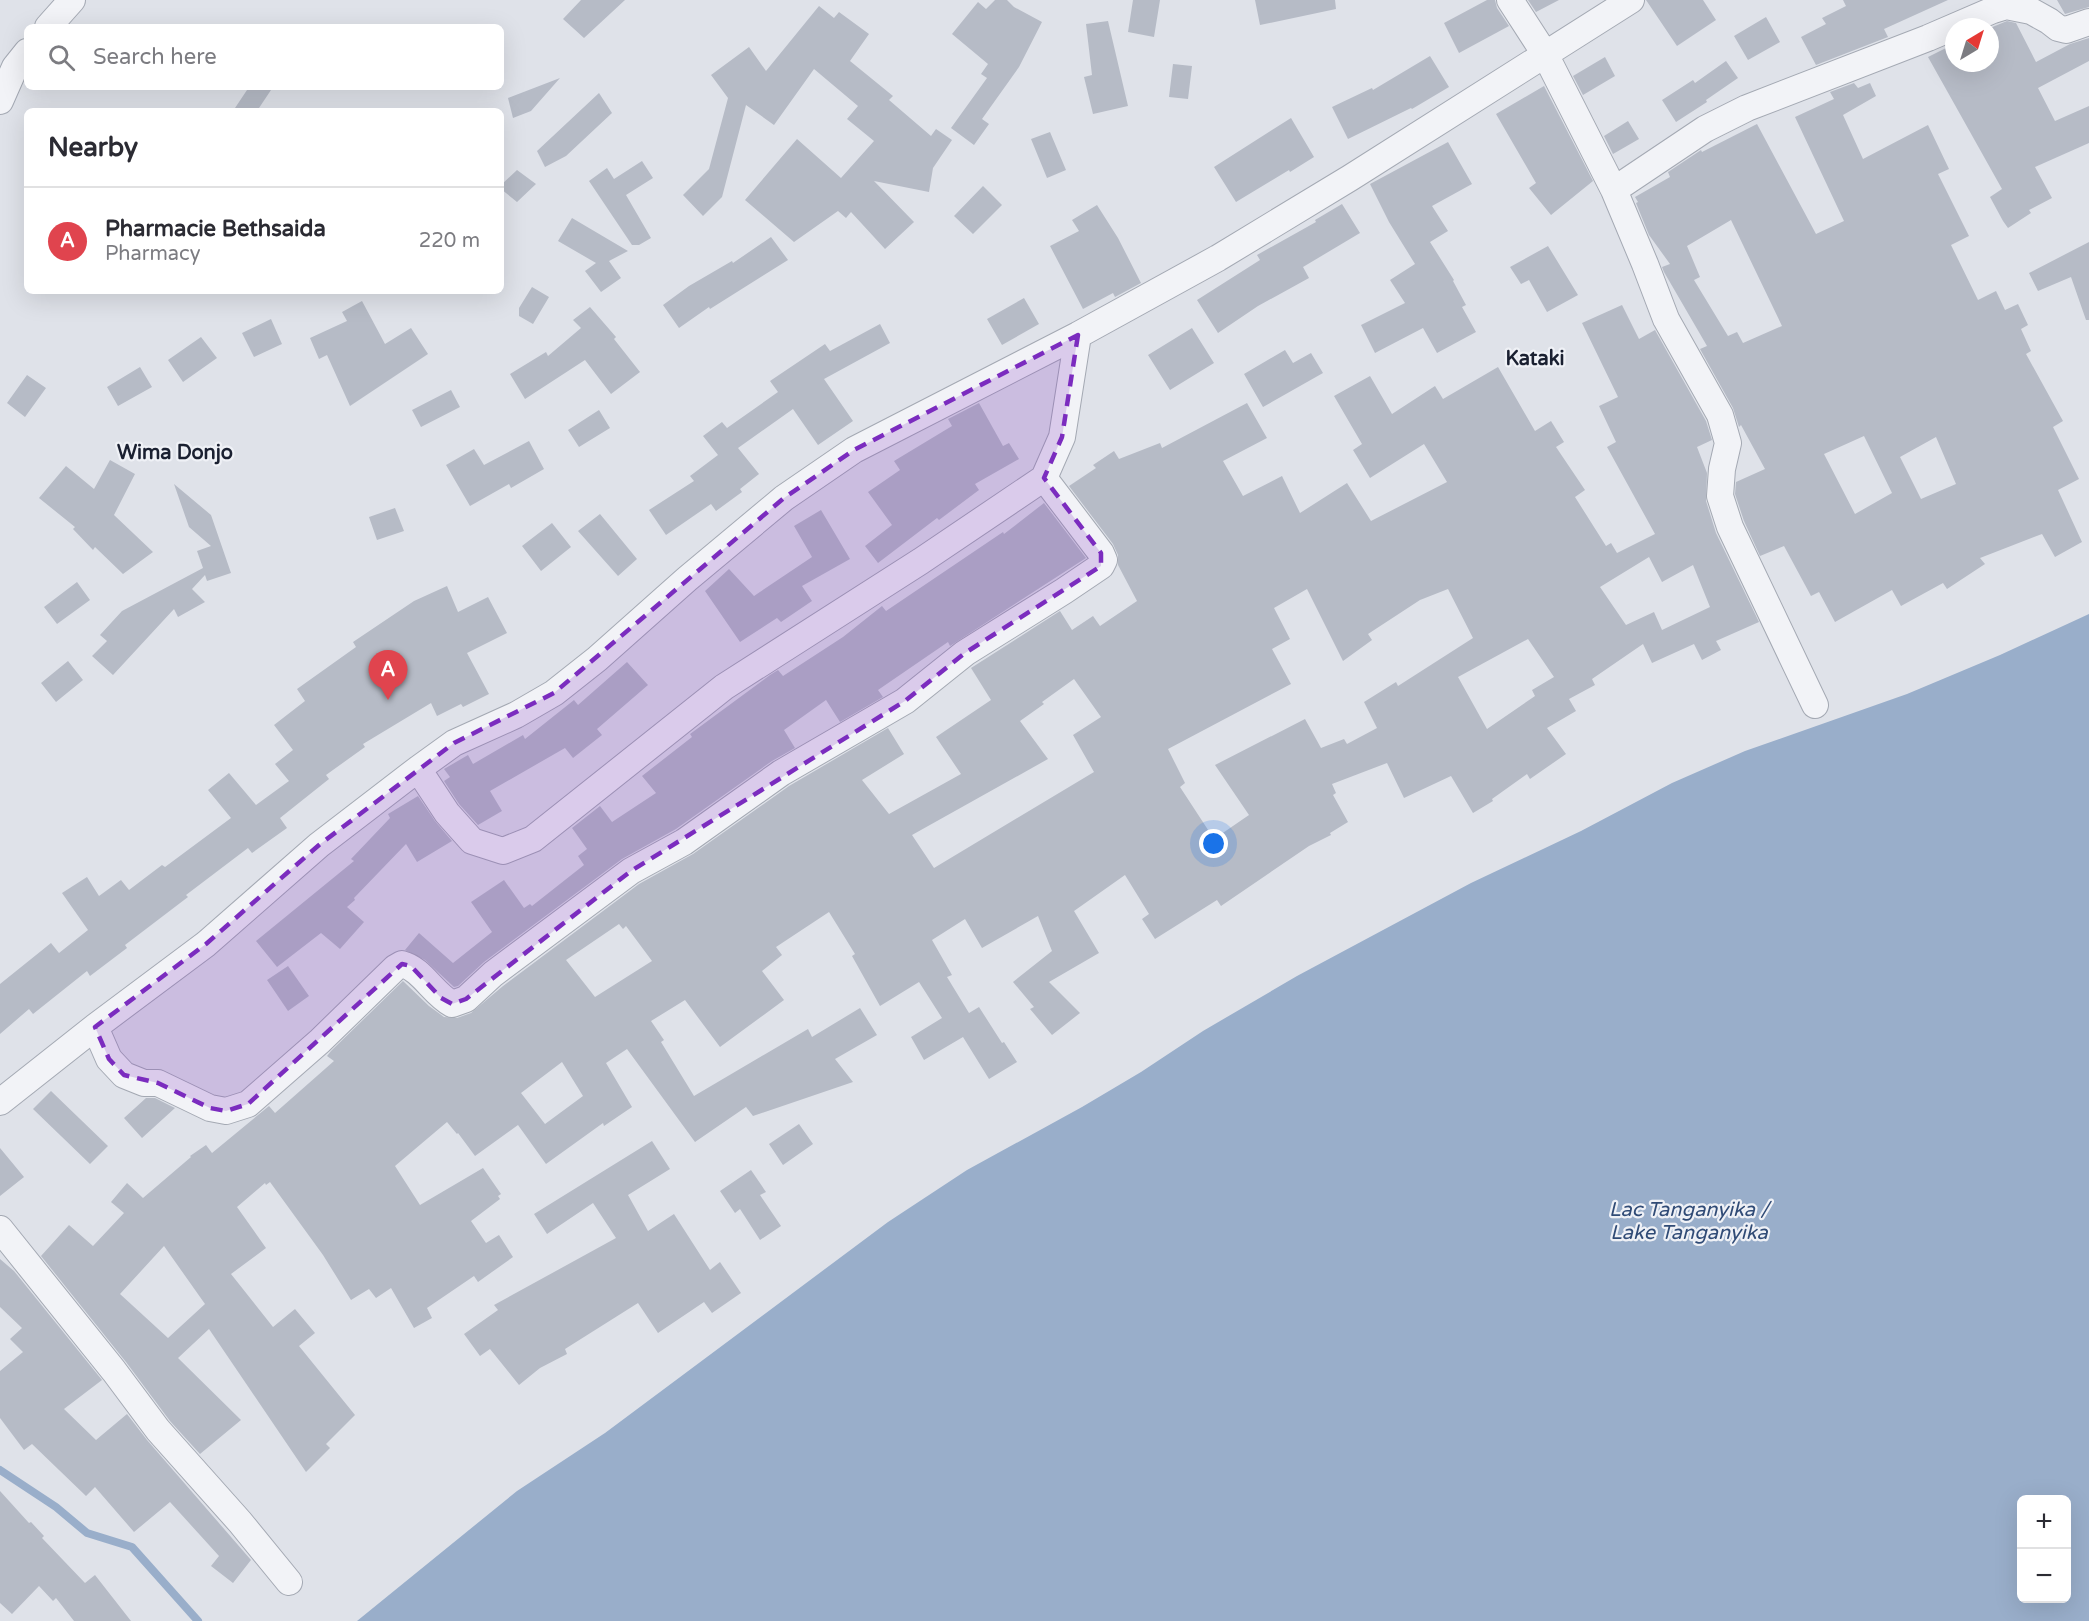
<!DOCTYPE html>
<html lang="en">
<head>
<meta charset="utf-8">
<style>
	:root { --surface:#fff; --page:#f2f2f3; --text:#2b2b33; --muted:#7c7c81; --line:#e1e1e2; --accent:#d33f4d }
	body { margin:0; font-family:"Varela Round",sans-serif; background:var(--page); color:var(--text) }
	.controls { position:absolute; right:18px; bottom:18px; display:grid; overflow:hidden; border-radius:9px; box-shadow:0 6px 24px #0002 }
	.controls button { width:54px; height:54px; display:grid; place-items:center; padding:0; border:0; border-bottom:2px solid var(--line); background:var(--surface); color:var(--text); font:30px sans-serif }
	.compass { position:absolute; left:1945px; top:18px; width:54px; height:54px; border-radius:50%; background:var(--surface); box-shadow:0 6px 24px #0002; rotate:38deg }
	.you { position:absolute; left:1214px; top:844px; width:21px; height:21px; margin:-15px; border:4px solid #fff; border-radius:50%; background:#1a73e8; box-shadow:0 0 0 9px #1a73e833 }
	.badge { display:grid; place-items:center; width:39px; height:39px; border-radius:50%; background:var(--accent); color:#fff; font-size:20px; font-weight:700 }
	.pin { position:absolute; translate:-50% -50px; filter:drop-shadow(0 2px 3px #0008) }
	.pin::after { content:''; position:absolute; top:32px; width:21px; height:18px; background:inherit; clip-path:polygon(0 0,100% 0,50% 100%) }
	.list { margin:0; padding:0; list-style:none }
	h2 { display:flex; justify-content:space-between; align-items:center; height:78px; margin:0; padding:0 24px; font-size:26px }
	h2 small { font-size:20px; font-weight:400; color:var(--muted) }
	.list li { display:grid; grid-template-columns:39px 1fr auto; gap:18px; align-items:center; box-sizing:border-box; height:108px; padding:0 24px; border-top:2px solid var(--line) }
	.list b { display:block; font-size:22px; white-space:nowrap }
	.list p { margin:0; font-size:20px; white-space:nowrap; color:var(--muted) }
	.list em { font-size:20px; font-style:normal; color:var(--muted) }
	.icon { flex:none; width:33px; height:33px; fill:none; stroke:currentColor; stroke-width:2; stroke-linecap:round; stroke-linejoin:round }
	.map { position:relative; flex:none; width:2089px; height:1621px; overflow:hidden }
	.search { position:absolute; background:var(--surface); box-shadow:0 6px 24px #0002; left:24px; top:24px; width:480px; height:66px; display:flex; align-items:center; gap:15px; box-sizing:border-box; padding:0 21px; border-radius:9px; color:var(--muted); font-size:22px }
	.panel { position:absolute; background:var(--surface); box-shadow:0 6px 24px #0002; left:24px; top:108px; width:480px; height:186px; border-radius:9px }
	.map>svg:first-child { display:block }
	.water { fill:#99aeca; fill-rule:evenodd }
	.lines { fill:none; stroke-linecap:round; stroke-linejoin:round }
	.stream { stroke:#99aeca; stroke-width:8 }
	.building { fill:#b6bbc6; fill-rule:evenodd }
	.street-casing { stroke:#a4a9b3; stroke-width:28 }
	.street { stroke:#f2f3f7; stroke-width:26 }
	.marked { fill:#7b2cbf; fill-opacity:0.2; stroke:#7b2cbf; stroke-width:4.5; stroke-dasharray:12 8; stroke-linejoin:round }
	.labels { text-anchor:middle; dominant-baseline:central; stroke-width:4.5; stroke-linejoin:round; paint-order:stroke }
	.neighbourhood-label { font-size:20px; font-weight:bold; fill:#1a2031; stroke:#eff1f6 }
	.water-label { font-size:20px; font-style:italic; fill:#304b76; stroke:#eff1f6 }
</style>
</head>
<body>
<div class="map">
<svg width="2089" height="1621" viewBox="0 0 2089 1621">
	<rect width="100%" height="100%" fill="#dfe2e9"/>
	<!-- water -->
	<path class="water" d="M2089 614V1621H357L517 1491 605 1433 888 1222 967 1170 1082 1107 1141 1072 1203 1031 1297 976 1471 883 1581 831 1672 783 1745 751 1907 694 2000 655ZM2022 1500H2066V1598H2022Z"/>
	<g class="lines">
		<!-- stream -->
		<path class="stream" d="M0 1470 56 1507 87 1533 132 1547 198 1621"/>
	</g>
	<!-- building -->
	<path class="building" d="M581 0H625L584 38 563 19Z
		M995 0H1007L1014 7 1042 22 1019 67 982 119 989 124 974 145 951 128 987 78 981 74 988 64 952 34 978 2 986 9Z
		M1133 0H1160L1154 37 1128 32Z
		M1255 0H1335L1336 9 1260 25Z
		M1487 0H1495L1497 8 1509 26 1459 53 1444 23Z
		M1528 0H1559L1536 12Z
		M1646 0H1703L1716 20 1677 46Z
		M1843 0H1948L1884 29 1888 37 1816 65 1801 37 1826 24 1822 18 1846 6Z
		M2057 0H2089V7L2065 14Z
		M819 6 834 18 839 12 869 34 850 61 893 96 889 100 931 136 936 129 952 140 933 168 929 192 874 181 914 222 885 249 851 212 846 218 838 211 794 242 745 200 797 139 841 178 874 141 847 119 858 106 814 69 774 125 746 105 722 197 703 216 683 195 709 169 728 98 711 75 749 47 766 71Z
		M1766 17 1780 42 1748 60 1734 36Z
		M1108 21 1128 106 1093 114 1084 77 1092 75 1086 24Z
		M2007 21 2016 23 2036 62 2070 44 2089 38V61L2038 88 2055 121 2089 106V143L2035 167 2052 198 2029 210 2031 213 2008 228 2003 221 1990 197 2002 189 1928 57 1954 44V63H1990V28Z
		M1430 56 1449 87 1412 109 1411 108 1348 139 1332 107 1372 88 1373 90Z
		M1605 57 1615 76 1583 95 1573 76Z
		M1726 61 1738 78 1706 100 1707 102 1676 122 1662 100 1693 80 1695 83Z
		M1173 64 1192 66 1188 99 1169 97Z
		M560 78 531 111 513 118 508 98Z
		M1854 83 1858 88 1870 83 1876 96 1843 115 1863 159 1928 125 1949 169 1938 174 1969 236 1951 245 1978 300 1996 291 2005 310 2018 304 2028 325 2021 329 2031 351 2026 354 2063 421 2053 427 2079 479 2058 490 2082 542 2055 557 2042 534 1980 558 1985 564 1947 589 1943 583 1901 606 1892 590 1835 622 1819 592 1811 596 1784 546 1760 556 1744 521 1735 494 1736 482 1765 469 1741 425 1739 427 1733 408 1700 349 1707 346 1664 272 1662 267 1670 264 1649 235 1636 203 1638 202 1635 197 1670 177 1668 172 1701 150 1702 152 1757 124 1816 234 1844 221 1795 117 1834 99 1830 92ZM1731 220 1782 326 1743 343 1737 332 1728 336 1694 280 1700 277 1687 246ZM1864 436 1892 493 1855 514 1824 454ZM1936 437 1956 484 1921 499 1900 457Z
		M1544 86 1593 181 1551 215 1529 188 1536 183 1496 114Z
		M249 87H273L257 111H233Z
		M599 93 612 113 566 156 545 167 537 151Z
		M1291 118 1314 157 1290 172 1289 170 1236 202 1214 167Z
		M1628 121 1639 139 1613 154 1604 136Z
		M1050 132 1066 170 1047 178 1031 139Z
		M1448 142 1472 184 1432 206 1448 231 1430 242 1454 280 1453 281 1466 305 1462 307 1476 332 1437 353 1423 328 1375 353 1361 325 1405 303 1390 280 1415 264 1389 222 1370 184Z
		M642 161 653 178 626 195 651 238 639 245H632L589 181 607 168 614 179Z
		M517 170 536 184 517 202 501 189V185Z
		M983 186 1002 205 973 234 954 216Z
		M1342 204 1360 233 1303 267 1309 278 1258 306 1218 333 1197 300 1260 260 1257 255 1316 222 1315 220Z
		M1097 205 1118 238 1141 283 1115 297 1113 293 1083 309 1050 246 1079 231 1072 220Z
		M572 218 628 251 609 261 621 278 601 292 585 271 596 263 558 241Z
		M771 237 788 260 710 309 709 307 679 328 663 305 689 286 732 261 733 263Z
		M2089 242V320H2086L2071 277 2038 291 2029 273Z
		M1548 246 1578 295 1547 312 1529 280 1521 284 1510 267Z
		M532 287 549 297 533 324 519 316V308Z
		M1024 298 1039 324 1002 345 987 319Z
		M362 301 385 344 411 328 428 354 350 406 327 355 319 359 310 338 347 321 342 312Z
		M1622 305 1639 339 1655 330 1706 421 1712 440 1697 447 1707 473 1706 501 1716 533 1759 622 1716 641 1721 650 1702 660 1694 644 1652 663 1643 644 1592 679 1595 685 1569 699 1576 711 1547 728 1566 754 1530 779 1527 774 1492 799 1493 801 1473 813 1451 776 1404 798 1387 763 1332 784 1336 793 1333 795 1348 822 1330 833 1331 835 1309 846 1221 906 1217 900 1155 939 1142 919 1149 914 1125 875 1074 911 1099 953 1049 982 1080 1013 1052 1035 1030 1009 1034 1007 1013 982 1052 951 1038 916 982 948 965 919 932 940 952 975 947 977 969 1013 979 1007 1002 1043 1004 1042 1017 1062 989 1079 963 1037 924 1060 911 1037 942 1018 919 982 880 1006 852 956 855 954 829 912 776 947 782 955 762 971 784 1000 720 1047 685 1000 651 1021 664 1040 661 1042 694 1096 808 1029 812 1037 860 1008 877 1035 835 1059 853 1082 753 1116 746 1107 695 1142 627 1049 606 1063 632 1107 604 1126 603 1123 546 1164 518 1125 475 1156 458 1133 457 1134 447 1122 395 1166 420 1205 483 1168 501 1194 498 1196 500 1199 471 1221 486 1243 499 1235 513 1257 478 1282 474 1276 427 1308 432 1318 414 1328 391 1288 376 1298 369 1289 351 1300 323 1255 270 1182 266 1185 265 1183 237 1207 266 1248 231 1274 273 1327 295 1309 315 1333 299 1346 355 1415 326 1444 330 1448 306 1472 209 1329 178 1358 241 1420 200 1454 170 1421 126 1362 41 1256 69 1225 93 1246 124 1213 111 1202 127 1183 143 1198 191 1157 190 1156 206 1145 212 1153 269 1106 275 1113 334 1061 327 1056 331 1051 403 981 429 1006 444 1017 457 1018 471 1013 503 986 639 884 693 854 789 786 888 728 904 754 862 780 889 814 961 774 936 737 991 700 971 668 1060 611 1072 630 1093 616 1100 626 1137 601 1118 565V555L1113 544 1069 486 1096 468 1093 465 1114 451 1119 459 1160 443 1162 448 1247 403 1267 438 1223 461 1243 496 1282 476 1300 513 1347 483 1371 521 1447 482 1424 444 1370 478 1353 450 1362 444 1334 396 1370 376 1392 414 1435 386 1443 399 1498 367 1535 431 1551 421 1564 442 1556 447 1585 490 1575 497 1606 546 1611 543 1617 553 1655 534 1607 447 1616 442 1599 406 1618 397 1582 323ZM1649 557 1662 582 1693 565 1710 607 1662 630 1654 612 1626 625 1600 587ZM1307 589 1343 661 1372 640 1368 634 1420 600 1448 589 1473 638 1398 686 1396 682 1364 702 1377 728 1347 744 1344 739 1321 748 1305 719 1215 765 1249 815 1214 839 1180 787 1185 783 1168 749 1291 684 1272 649 1290 639 1274 608ZM1528 639 1554 677 1532 690 1535 696 1487 729 1458 677ZM1074 679 1101 717 1073 735 1094 772 934 868 912 835 1048 759 1020 721 1044 704 1042 702ZM619 924 623 929 626 926 652 961 595 997 566 960ZM562 1062 583 1096 545 1124 521 1093ZM164 1246 205 1304 168 1338 120 1294Z
		M590 307 616 337 614 339 640 372 611 394 585 360 525 399 510 374 546 352 548 356 581 328 573 320Z
		M271 319 282 344 254 357 242 333Z
		M880 324 890 343 824 379 853 421 818 445 793 409 738 448 759 474 740 489 742 492 716 511 711 504 666 535 649 510 694 481 690 476 718 455 703 436 722 422 727 428 778 392 770 381 825 344 830 351Z
		M1192 328 1214 363 1170 390 1148 355Z
		M201 337 217 358 183 382 168 360Z
		M1285 350 1293 363 1311 353 1323 373 1263 407 1244 374Z
		M140 367 152 387 118 406 107 387Z
		M27 375 46 388 25 417 7 403Z
		M451 390 460 407 421 427 412 410Z
		M979 403 1003 446 1009 443 1019 459 975 484 979 490 939 520 937 518 878 563 865 546 892 525 868 492 900 470 894 461 952 426 948 419Z
		M599 410 610 428 579 447 568 430Z
		M529 441 544 469 511 488 509 484 470 506 446 465 474 449 484 465Z
		M110 460 135 474 114 515 153 552 123 574 95 547 93 550 73 529 75 527 39 498 66 466 94 489Z
		M174 484 211 515 231 573 207 581 205 575 192 589 205 602 178 617 174 609 113 675 92 656 107 641 100 635 122 611 203 568 197 551 211 546 189 527Z
		M1044 503 1086 558 950 646 948 642 878 690 883 697 840 722 826 700 784 730 795 748 772 761 676 829 622 859 484 962 458 986 454 987 425 960 405 950 419 933 453 963 492 932 471 902 504 880 524 908 530 904 532 906 584 865 578 856 587 849 572 828 600 806 612 822 656 793 642 776 692 737 690 734 770 675 778 670 783 676 843 637 882 606 886 611 1003 532 1004 534Z
		M395 508 404 531 377 540 369 517Z
		M821 510 850 559 802 586 812 601 781 622 777 618 740 642 705 591 729 569 754 596 812 557 794 526Z
		M600 514 637 559 618 576 578 531Z
		M552 523 571 547 541 571 522 546Z
		M77 582 90 600 57 624 44 607Z
		M447 586 458 612 488 597 507 633 467 653 489 694 463 707 461 704 437 716 431 703 363 744 365 747 326 775 329 779 280 818 287 828 252 853 248 848 186 895 188 897 125 945 127 948 90 976 87 971 33 1014 29 1009 0 1034V984L51 943 59 953 88 930 62 893 87 877 99 896 121 880 129 890 162 865 165 867 231 818 208 790 229 773 256 805 289 781 275 764 293 750 274 725 305 701 297 689 356 647 353 642 414 601Z
		M68 661 83 680 56 702 41 683Z
		M627 662 648 685 597 729 602 735 573 758 565 748 490 791 502 811 478 825 459 804 444 781 450 777 444 769 468 755 473 764 523 735 525 739 574 700 578 705Z
		M418 796 435 821 452 841 417 862 406 844 354 898 355 900 347 907 364 922 340 949 321 933 277 967 256 941 354 861 351 859 390 818 388 814Z
		M288 966 309 996 288 1011 267 980Z
		M51 1091 108 1146 90 1164 33 1109Z
		M146 1098H155L175 1108 142 1138 124 1118Z
		M799 1124 813 1144 783 1165 769 1144Z
		M652 1141 670 1169 628 1195 648 1231 674 1214 710 1270 720 1262 741 1293 712 1313 704 1302 658 1333 638 1303 565 1349 567 1354 540 1368 519 1385 490 1349 480 1356 464 1334 498 1310 494 1305 616 1238 593 1203 547 1234 534 1214Z
		M0 1148 24 1177 0 1196Z
		M751 1170 766 1192 760 1195 781 1226 760 1240 740 1209 735 1213 720 1191Z
		M0 1259 14 1271 102 1380 64 1409 96 1440 127 1414 147 1440 251 1560 233 1583 211 1566 219 1556 170 1502 134 1532 95 1487 86 1496 32 1444 24 1450 0 1418V1371L23 1352 10 1339 22 1328 0 1307Z
		M0 1491 29 1523 31 1522 44 1536 42 1538 85 1583 95 1575 131 1621H74L56 1598 53 1601 39 1586 12 1614 0 1603Z"/>
	<g class="lines">
		<!-- street casing -->
		<g class="street-casing">
			<path id="street" d="M1510 0 1545 54 1614 190 1645 264 1666 319 1720 415 1728 443 1722 469 1720 496 1730 527 1815 705
				M48 27 72 0
				M0 101 15 67 27 52
				M1614 190 1705 129 1747 108 1928 38 1993 10 2006 6 2031 11 2049 21 2058 28 2066 30 2089 22
				M418 769 447 813 472 841 503 851 533 839 724 687 921 561 1044 478 1062 437 1078 335
				M95 1027 109 1059 124 1075 144 1083H158L210 1108 226 1111 248 1104 320 1041 395 968 402 964C422 969 433 994 452 1004L466 999 493 974 631 871 684 842 781 773 905 701 965 653 1064 591 1101 566 1104 560 1101 553 1044 478
				M0 1102 95 1027 206 944 319 845 418 769 454 743 516 715 554 693 597 659 687 579 784 498 854 450 1078 335 1218 258 1350 178 1631 0
				M0 1229 114 1371 158 1430 240 1522 289 1582"/>
		</g>
		<!-- street -->
		<use href="#street" class="street"/>
	</g>
	<!-- marked area -->
	<path class="marked" d="M1078 335 1062 437 1044 478 1101 553V566L965 653 905 701 631 871 466 999 452 1004 441 998 411 966 402 964 248 1104 226 1111 210 1108 158 1083 124 1075 109 1059 95 1027 206 944 319 845 454 743 554 693 784 498 854 450Z"/>
	<g class="labels">
		<!-- neighbourhood labels -->
		<g class="neighbourhood-label">
			<text x="1535" y="359">Kataki</text>
			<text x="175" y="453">Wima Donjo</text>
		</g>
		<!-- water labels -->
		<g class="water-label">
			<text x="1689" y="1210">Lac Tanganyika /<tspan x="1689" dy="23">Lake Tanganyika</tspan></text>
		</g>
	</g>
</svg>
<div class="controls">
<button>+</button>
<button>−</button>
</div>
<svg class="compass" viewBox="-18 -18 36 36"><path d="M0-13l5 13h-10z" fill="#e53935"/><path d="M0 13l5-13h-10z" fill="#7c7c81"/></svg>
<div class="you"></div>
<div class="pin badge" style="left:388px;top:700px;background:#e0444e">A</div>
<div class="search"><svg class="icon" aria-label="search" viewBox="0 0 24 24"><circle cx="10" cy="10" r="6"/><path d="M15 15l6 6"/></svg>Search here</div>
<section class="panel">
<h2>Nearby<small></small></h2>
<ul class="list">
<li><span class="badge" style="background:#e0444e">A</span><div><b>Pharmacie Bethsaida</b><p>Pharmacy</p></div><em>220 m</em></li>
</ul>
</section>
</div>
</body>
</html>
